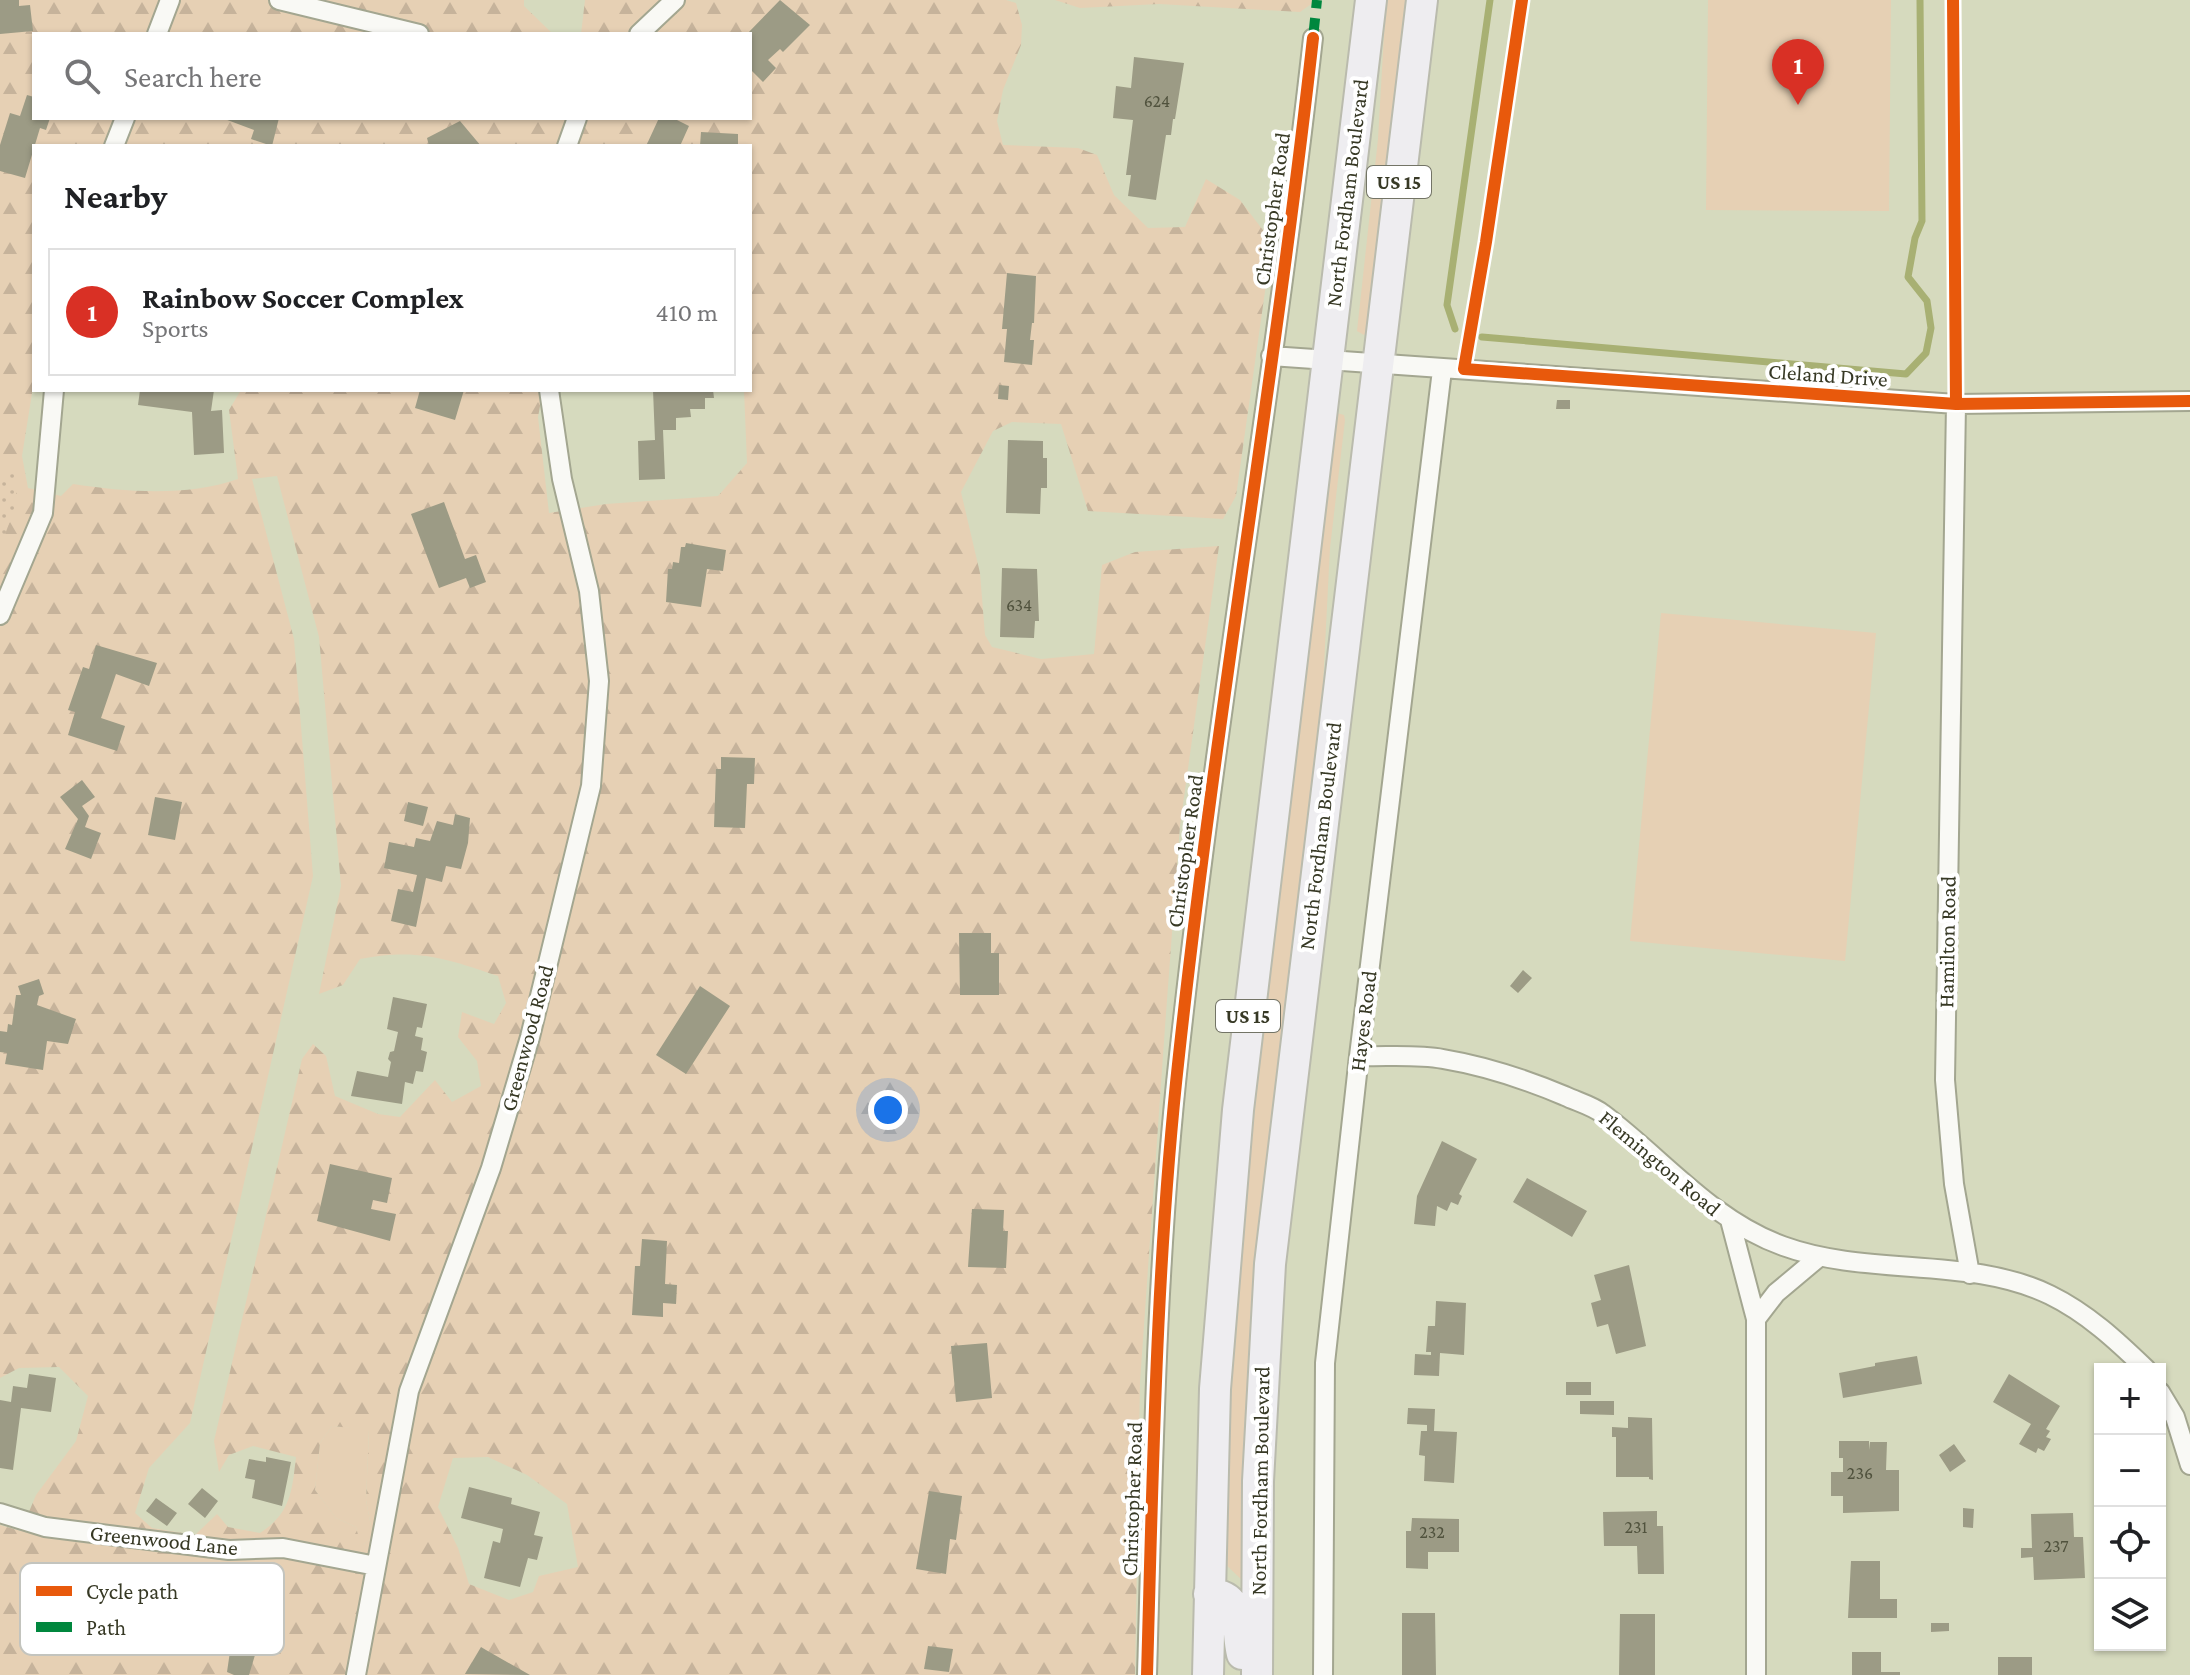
<!DOCTYPE html>
<html lang="en">
<head>
<meta charset="utf-8">
<style>
	:root { --surface:#fff; --page:#f6f6f6; --text:#202124; --muted:#757577; --line:#e0e0e0; --accent:#d93025 }
	body { margin:0; font-family:"Crimson Pro",serif; background:var(--page); color:var(--text) }
	.controls { position:absolute; right:24px; bottom:24px; display:grid; overflow:hidden; border-radius:0px; box-shadow:0 2px 6px #0004 }
	.controls button { width:72px; height:72px; display:grid; place-items:center; padding:0; border:0; border-bottom:2px solid var(--line); background:var(--surface); color:var(--text); font:40px sans-serif }
	.you { position:absolute; left:888px; top:1110px; width:28px; height:28px; margin:-20px; border:6px solid #fff; border-radius:50%; background:#1a73e8; box-shadow:0 0 0 12px #1a73e833 }
	.badge { display:grid; place-items:center; width:52px; height:52px; border-radius:50%; background:var(--accent); color:#fff; font-size:26px; font-weight:700 }
	.pin { position:absolute; translate:-50% -66px; filter:drop-shadow(0 2px 4px #0008) }
	.pin::after { content:''; position:absolute; top:42px; width:28px; height:24px; background:inherit; clip-path:polygon(0 0,100% 0,50% 100%) }
	.list { margin:0; padding:0; list-style:none }
	h2 { display:flex; justify-content:space-between; align-items:center; height:104px; margin:0; padding:0 32px; font-size:34px }
	h2 small { font-size:26px; font-weight:400; color:var(--muted) }
	.list li { display:grid; grid-template-columns:52px 1fr auto; gap:24px; align-items:center; box-sizing:border-box; height:128px; margin:0 16px 16px; padding:0 16px; border:2px solid var(--line); border-radius:0px }
	.list b { display:block; font-size:30px; white-space:nowrap }
	.list p { margin:0; font-size:26px; white-space:nowrap; color:var(--muted) }
	.list em { font-size:26px; font-style:normal; color:var(--muted) }
	.icon { flex:none; width:44px; height:44px; fill:none; stroke:currentColor; stroke-width:2; stroke-linecap:round; stroke-linejoin:round }
	.map { position:relative; flex:none; width:2190px; height:1675px; overflow:hidden }
	.search { position:absolute; background:var(--surface); box-shadow:0 2px 6px #0004; left:32px; top:32px; width:720px; height:88px; display:flex; align-items:center; gap:20px; box-sizing:border-box; padding:0 28px; border-radius:0px; color:var(--muted); font-size:30px }
	.panel { position:absolute; background:var(--surface); box-shadow:0 2px 6px #0004; left:32px; top:144px; width:720px; height:248px; border-radius:0px }
	.map>svg:first-child { display:block }
	.grass { fill:#e6d0b4 }
	.forest { fill:url(#forest-firs); fill-rule:evenodd }
	.park { fill:url(#park-dots) }
	.lines { fill:none; stroke-linecap:round; stroke-linejoin:round }
	.stream { stroke:#a8b073; stroke-width:7 }
	.building { fill:#9c9b85 }
	.minor-casing { stroke:#a3a690; stroke-width:22 }
	.trunk-casing { stroke:#babbad; stroke-width:34 }
	.minor { stroke:#f9f9f5; stroke-width:18 }
	.trunk { stroke:#eeedf0; stroke-width:30 }
	.quiet { stroke:#00873e; stroke-width:10; stroke-dasharray:20 10; stroke-linecap:butt }
	.cycleway-casing { stroke:#fff; stroke-width:17 }
	.cycleway { stroke:#e8590c; stroke-width:12 }
	.labels { text-anchor:middle; dominant-baseline:central; stroke-width:8; stroke-linejoin:round; paint-order:stroke }
	.number-label { font-size:18px; fill:#50523d }
	.shield { fill:#fff; stroke:#737466; stroke-width:2 }
	.shield-label { font-size:20px; font-weight:bold; fill:#373925 }
	.street-label { font-size:22px; fill:#373925; stroke:#fff }
	.key { fill:#fff; stroke:#c3c4be; stroke-width:2 }
	.key-label { font-size:22px; fill:#373925 }
</style>
</head>
<body>
<div class="map">
<svg width="2190" height="1675" viewBox="0 0 2190 1675">
	<defs>
		<pattern id="forest-firs" width="22" height="20" patternUnits="userSpaceOnUse" patternTransform="scale(2)"><rect width="22" height="20" fill="#e6d0b4"/><path d="M5 1l3.5 6h-7zM16 11l3.5 6h-7z" fill="#c6b39b"/></pattern>
		<pattern id="park-dots" width="8" height="8" patternUnits="userSpaceOnUse" patternTransform="scale(2)"><rect width="8" height="8" fill="#e6d0b4"/><path d="M2 2h.1M6 6h.1" fill="none" stroke="#c6b39b" stroke-width="1.8" stroke-linecap="round"/></pattern>
	</defs>
	<rect width="100%" height="100%" fill="#d6dabe"/>
	<!-- grass -->
	<path class="grass" d="M1386 0H1408L1368 330 1364 335 1357 331 1378 139Z
		M1708 0H1891L1889 211 1706 210Z
		M1337 413 1344 415 1345 420 1330 548 1321 724 1244 1582 1221 1560 1237 1243Z
		M1661 613 1876 633 1845 961 1630 941Z
		M332 1426 369 1429 366 1500 373 1537 360 1547 356 1527 336 1518 315 1490 320 1443Z"/>
	<!-- forest -->
	<path class="forest" d="M0 0H524V6L553 34H34V118H750V34H581L585 0H1006L1016 3 1022 25 1021 45 1003 90 997 121 1003 145 1078 148 1097 155 1114 195 1148 228 1185 227 1206 179 1240 200 1272 242 1236 496 1223 519 1088 511 1061 424 1012 422 993 431 961 492 980 573 985 635 992 647 1041 659 1094 654 1102 565 1135 552 1219 546 1180 826 1165 1027 1140 1382 1135 1675H0V1525L21 1531 36 1495 76 1441 88 1396 59 1367 19 1368 0 1378ZM34 146H750V390H744L747 463 718 496 606 504 549 513 538 417 543 390H241L229 410 238 479C187 497 126 492 73 484L61 496 28 488 22 456 34 381ZM277 476 319 637 341 886 319 994 343 985 360 959C417 948 445 958 498 976L506 1003 494 1024 462 1012 458 1037 477 1061 481 1086 452 1102 435 1080 400 1117 378 1114 335 1096 326 1056 313 1044 302 1059 214 1441 219 1472 229 1455 253 1446 296 1457C292 1491 291 1513 260 1533L228 1527 217 1514 195 1535 152 1528 135 1513 149 1468 190 1423 313 876 294 639 252 479ZM332 1426 369 1430 366 1500 373 1537 361 1546 356 1527 336 1518 315 1490 320 1443ZM488 1457 527 1475 567 1504 578 1567 539 1576 533 1592 509 1600 469 1584 458 1548 438 1507 453 1458Z
		M1055 0H1317L1300 12 1159 4 1080 8Z"/>
	<!-- park -->
	<path class="park" d="M19 472 14 510 0 548V473Z"/>
	<g class="lines">
		<!-- stream -->
		<path class="stream" d="M1455 329 1447 305 1490 0
			M1482 337 1906 374 1926 353 1931 328 1927 301 1908 277 1915 238 1922 221 1920 0"/>
	</g>
	<!-- building -->
	<path class="building" d="M0 0H19V6L30 5 33 31 0 34Z
		M780 0 810 25 783 52 780 49 768 60 776 68 763 82 750 69V34H747Z
		M1134 57 1184 63 1175 119H1173L1171 135H1166L1156 200 1128 196 1131 175H1126L1133 120 1113 118 1116 86 1131 88Z
		M27 95 34 97V118H50L46 130 40 128 25 178 0 171V145L10 113 20 116Z
		M222 118H279L272 146 251 139 254 130Z
		M659 118H673L689 126 680 146 647 144Z
		M460 121 481 146H429L427 138Z
		M701 132 738 134V146H700Z
		M1007 273 1036 276 1034 323H1032L1030 340H1034L1032 365 1004 362 1007 329H1002Z
		M999 385 1009 386 1008 400 998 399Z
		M140 390H214L211 411 222 410 224 453 194 455 192 412 138 405Z
		M420 390H464L455 420 415 408Z
		M653 390H713L714 398H705V409H690L691 417 676 418V430H663L665 479 639 480 638 441 655 440Z
		M1557 400H1570V409H1556Z
		M1008 440 1043 441V458H1047V488H1041L1040 514 1006 513Z
		M444 502 465 559 476 555 486 582 470 588 466 578 439 588 411 514Z
		M686 543 726 550 723 571 707 569 701 607 666 602 668 569H672L673 562 679 563 681 547H685Z
		M1002 568 1037 569 1039 621H1035L1034 638 1000 637Z
		M96 645 157 663 149 686 116 674 101 718 125 726 117 751 68 735 75 712 68 710 83 667 89 669Z
		M721 757 755 758 754 784H747L745 828 714 827 716 769H721Z
		M82 780 95 797 82 806 89 816 85 827 101 833 91 859 65 849 78 819 60 797Z
		M155 797 182 802 175 840 148 835Z
		M408 802 428 807 423 826 404 821Z
		M455 814 470 818 468 843 461 869 446 866 442 882 426 878 416 927 391 921 398 889 413 892 417 875 384 868 389 842 414 847 416 838 430 841 437 821 453 825Z
		M959 933H991V953H999V995H960Z
		M1523 970 1532 978 1518 993 1510 986Z
		M39 979 44 994 39 996 37 1005 76 1019 68 1044 47 1041 43 1070 5 1064 7 1053 0 1052V1031L7 1032 8 1024 12 1025 16 995H21L18 986Z
		M700 986 730 1006 686 1074 656 1055Z
		M393 997 427 1004 422 1028 417 1027 415 1036 423 1038 421 1050 427 1052 423 1072 416 1071 413 1084 405 1082 402 1104 351 1096 357 1071 388 1077 391 1062 388 1059 390 1052 394 1051 398 1032 387 1029Z
		M1442 1141 1477 1159 1459 1194 1462 1196 1458 1205 1451 1202 1447 1211 1437 1206 1435 1226 1414 1224 1417 1196Z
		M330 1164 392 1178 387 1203 373 1200 371 1209 396 1214 390 1241 317 1221Z
		M1527 1178 1587 1211 1572 1237 1513 1202Z
		M972 1209 1004 1210 1003 1231H1008L1006 1268 968 1267Z
		M642 1239 667 1241 665 1284 677 1285 676 1304 663 1303V1317L632 1315 635 1266H640Z
		M1629 1265 1646 1346 1616 1354 1608 1324 1597 1327 1591 1303 1601 1300 1594 1275Z
		M1436 1301 1466 1303 1464 1355 1440 1353 1439 1376 1414 1375 1415 1354 1431 1355V1352H1426L1428 1326H1435Z
		M987 1343 992 1398 956 1402 951 1346Z
		M1917 1356 1922 1384 1843 1398 1839 1373 1875 1366V1363Z
		M29 1374 56 1378 51 1412 21 1408 13 1470 0 1468V1400L11 1402 13 1386 27 1388Z
		M2009 1374 2060 1406 2046 1429 2050 1431 2046 1437 2051 1439 2044 1451 2038 1448 2036 1453 2019 1444 2031 1424 1993 1402Z
		M1566 1382H1591V1395H1566Z
		M1580 1401H1614V1415L1580 1414Z
		M1408 1408 1435 1409 1434 1431 1457 1432 1454 1483 1424 1481 1425 1456 1419 1455 1421 1431H1427V1425L1407 1424Z
		M1628 1417 1652 1418 1653 1480 1649 1479V1477H1616V1437H1612V1427L1628 1428Z
		M1839 1441H1869V1450L1870 1442H1887L1886 1470H1899V1511L1843 1513V1496H1831V1472H1843V1458H1839Z
		M1954 1444 1966 1461 1950 1472 1939 1455Z
		M266 1457 291 1462 282 1506 252 1498 255 1480 245 1478 249 1459 266 1462Z
		M469 1487 512 1498 511 1504 540 1512 534 1535 543 1537 537 1560 528 1558 520 1587 484 1578 493 1541 500 1543 503 1529 461 1518Z
		M202 1488 218 1501 205 1518 188 1504Z
		M929 1491 962 1496 956 1540 950 1539 946 1574 916 1569Z
		M156 1498 177 1513 167 1526 146 1511Z
		M1963 1508 1974 1509 1973 1528 1963 1527Z
		M1657 1511V1526H1663L1664 1574H1638L1637 1546H1604L1603 1512Z
		M2073 1513 2074 1537H2083L2085 1578 2034 1580 2033 1557 2021 1558V1548H2032L2031 1514Z
		M1412 1518 1459 1519V1552H1428V1569L1406 1568V1531H1411Z
		M1851 1561H1880V1599H1897V1618H1848Z
		M1402 1613H1435L1436 1675H1402Z
		M1620 1614H1655V1675H1619Z
		M1931 1623H1949V1631L1931 1632Z
		M234 1624 260 1629 257 1644 260 1645 258 1655H255L249 1675H234L227 1672Z
		M928 1646 953 1649 949 1672 924 1669Z
		M481 1647 486 1650 530 1675 465 1674Z
		M1852 1652H1881V1672H1900V1675H1852Z
		M1998 1657H2032V1675H1998Z"/>
	<g class="lines">
		<!-- minor casing -->
		<g class="minor-casing">
			<path id="minor" d="M279 0 419 34
				M157 34 170 0
				M639 34 675 0
				M114 146 125 118
				M567 146 577 118
				M1271 356 1956 404 2190 401
				M1956 404 1945 1080 1954 1184 1970 1274
				M0 615 43 513 54 390
				M1359 1056C1386 1057 1416 1054 1443 1059 1485 1066 1527 1080 1565 1096 1578 1102 1593 1106 1603 1114 1663 1159 1711 1220 1783 1246 1868 1277 1971 1256 2050 1295 2087 1313 2117 1341 2146 1369
				M1730 1220 1756 1319V1675
				M1756 1319 1776 1293 1819 1257
				M2160 1392 2175 1417 2190 1465
				M0 1513 45 1527 229 1550 283 1548 376 1566
				M356 1675 409 1391 491 1168 530 1037 591 786 599 681 589 591 562 479 549 390
				M1147 1675C1153 1468 1156 1261 1179 1055 1216 715 1275 378 1313 38
				M1323 1675 1325 1363 1359 1056 1442 370"/>
		</g>
		<!-- trunk casing -->
		<g class="trunk-casing">
			<path id="trunk" d="M1209 1594C1245 1595 1235 1627 1242 1654
				M1208 1675 1215 1389 1238 1110 1371 0
				M1257 1675 1258 1481 1270 1264 1422 0"/>
		</g>
		<!-- minor -->
		<use href="#minor" class="minor"/>
		<!-- trunk -->
		<use href="#trunk" class="trunk"/>
		<!-- quiet -->
		<path class="quiet" d="M1313 38 1317 0"/>
		<!-- cycleway casing -->
		<g class="cycleway-casing">
			<path id="cycleway" d="M1522 0 1486 242 1464 369 1956 404 2190 401
				M1953 0 1956 404
				M1147 1675C1153 1468 1156 1261 1179 1055 1216 715 1275 378 1313 38"/>
		</g>
		<!-- cycleway -->
		<use href="#cycleway" class="cycleway"/>
	</g>
	<g class="labels">
		<!-- number labels -->
		<g class="number-label">
			<text x="1157" y="101">624</text>
			<text x="1019" y="605">634</text>
			<text x="1860" y="1473">236</text>
			<text x="1636" y="1527">231</text>
			<text x="1432" y="1532">232</text>
			<text x="2056" y="1546">237</text>
		</g>
		<!-- shield labels -->
		<g class="shield">
			<rect x="1367" y="166" width="64" height="32" rx="6"/>
			<rect x="1216" y="1000" width="64" height="32" rx="6"/>
		</g>
		<g class="shield-label">
			<text x="1399" y="182">US 15</text>
			<text x="1248" y="1016">US 15</text>
		</g>
		<!-- street labels -->
		<g class="street-label">
			<text transform="translate(1347 193) rotate(-83)">North Fordham Boulevard</text>
			<text transform="translate(1272 209) rotate(-82)">Christopher Road</text>
			<text transform="translate(1828 375) rotate(4)">Cleland Drive</text>
			<text transform="translate(1320 836) rotate(-83)">North Fordham Boulevard</text>
			<text transform="translate(1185 851) rotate(-82)">Christopher Road</text>
			<text transform="translate(1947 942) rotate(-89)">Hamilton Road</text>
			<text transform="translate(1363 1021) rotate(-83)">Hayes Road</text>
			<text transform="translate(527 1038) rotate(-75)">Greenwood Road</text>
			<text transform="translate(1660 1163) rotate(40)">Flemington Road</text>
			<text transform="translate(1260 1481) rotate(-89)">North Fordham Boulevard</text>
			<text transform="translate(1132 1499) rotate(-88)">Christopher Road</text>
			<text transform="translate(164 1540) rotate(6)">Greenwood Lane</text>
		</g>
	</g>
	<!-- legend -->
	<rect x="20" y="1563" width="264" height="92" rx="12" class="key"/>
	<rect x="36" y="1586" width="36" height="10" fill="#e8590c"/>
	<rect x="36" y="1622" width="36" height="10" fill="#00873e"/>
	<g class="key-label">
		<text x="86" y="1599">Cycle path</text>
		<text x="86" y="1635">Path</text>
	</g>
</svg>
<div class="controls">
<button>+</button>
<button>−</button>
<button><svg class="icon" aria-label="locate" viewBox="0 0 24 24"><circle cx="12" cy="12" r="6"/><path d="M12 2v4M12 18v4M2 12h4M18 12h4"/></svg></button>
<button><svg class="icon" aria-label="layers" viewBox="0 0 24 24"><path d="M12 4l9 5-9 5-9-5zM3 14l9 5 9-5"/></svg></button>
</div>
<div class="you"></div>
<div class="pin badge" style="left:1798px;top:105px">1</div>
<div class="search"><svg class="icon" aria-label="search" viewBox="0 0 24 24"><circle cx="10" cy="10" r="6"/><path d="M15 15l6 6"/></svg>Search here</div>
<section class="panel">
<h2>Nearby<small></small></h2>
<ul class="list">
<li><span class="badge">1</span><div><b>Rainbow Soccer Complex</b><p>Sports</p></div><em>410 m</em></li>
</ul>
</section>
</div>
</body>
</html>
